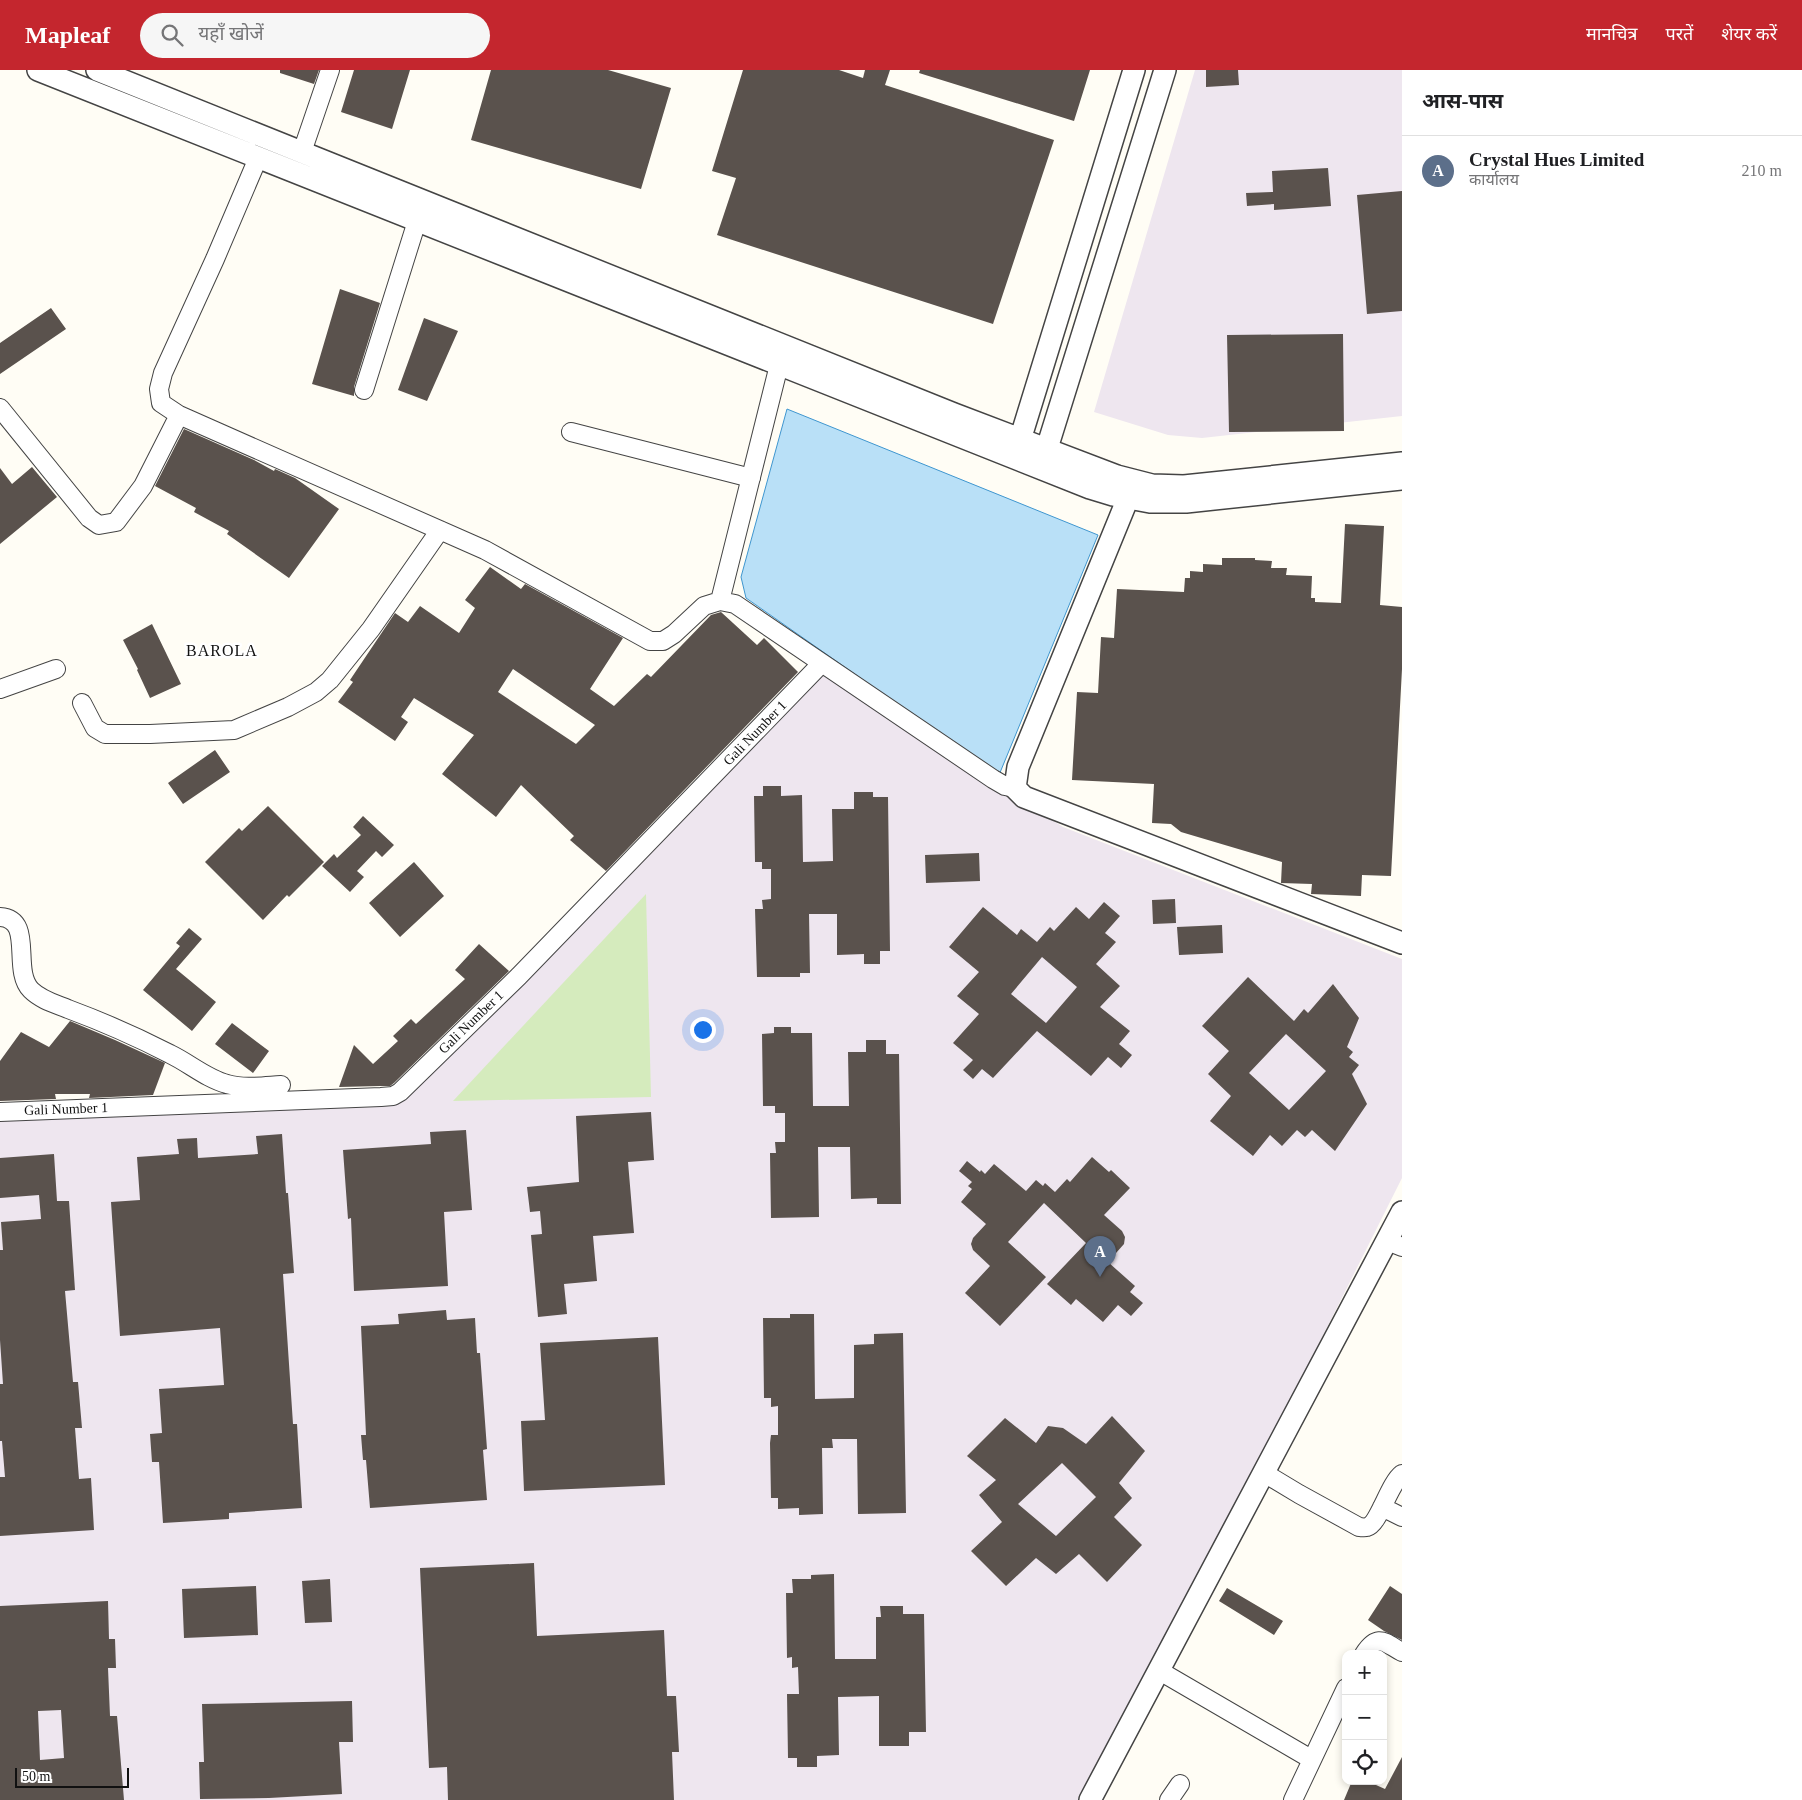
<!DOCTYPE html>
<html lang="hi">
<head>
<meta charset="utf-8">
<style>
	:root { --surface:#fff; --page:#f6f6f6; --text:#202124; --muted:#757577; --line:#e0e0e0; --accent:#c4262e }
	body { margin:0; font-family:"Times New Roman","Noto Sans Devanagari",serif; background:var(--page); color:var(--text) }
	.controls { position:absolute; right:15px; bottom:15px; display:grid; overflow:hidden; border-radius:10px; box-shadow:0 2px 8px #0003 }
	.controls button { width:45px; height:45px; display:grid; place-items:center; padding:0; border:0; border-bottom:1px solid var(--line); background:var(--surface); color:var(--text); font:25px sans-serif }
	.scale { position:absolute; left:15px; bottom:12px; width:114px; box-sizing:border-box; padding-left:5px; border:2px solid #111; border-top:0; font-size:14px; line-height:18px; white-space:nowrap; color:#111; -webkit-text-stroke:4px #fff; paint-order:stroke }
	.you { position:absolute; left:702px; top:959px; width:18px; height:18px; margin:-12px; border:4px solid #fff; border-radius:50%; background:#1a73e8; box-shadow:0 0 0 8px #1a73e833 }
	.badge { display:grid; place-items:center; width:32px; height:32px; border-radius:50%; background:var(--accent); color:#fff; font-size:16px; font-weight:700 }
	.pin { position:absolute; translate:-50% -41px; filter:drop-shadow(0 1px 2px #0008) }
	.pin::after { content:''; position:absolute; top:26px; width:18px; height:15px; background:inherit; clip-path:polygon(0 0,100% 0,50% 100%) }
	.list { margin:0; padding:0; list-style:none }
	h2 { display:flex; justify-content:space-between; align-items:center; height:65px; margin:0; padding:0 20px; font-size:21px }
	h2 small { font-size:16px; font-weight:400; color:var(--muted) }
	.list li { display:grid; grid-template-columns:32px 1fr auto; gap:15px; align-items:center; box-sizing:border-box; height:70px; padding:0 20px; border-top:1px solid var(--line) }
	.list b { display:block; font-size:19px; white-space:nowrap }
	.list p { margin:0; font-size:16px; white-space:nowrap; color:var(--muted) }
	.list em { font-size:16px; font-style:normal; color:var(--muted) }
	.icon { flex:none; width:28px; height:28px; fill:none; stroke:currentColor; stroke-width:2; stroke-linecap:round; stroke-linejoin:round }
	.map { position:relative; flex:none; width:1402px; height:1730px; overflow:hidden }
	header { display:flex; align-items:center; gap:30px; box-sizing:border-box; height:70px; padding:0 25px; background:var(--accent); color:#fff }
	header strong { font-size:24px }
	nav { display:flex; gap:28px; margin-inline-start:auto; font-size:18px }
	.search { width:350px; height:45px; background:var(--page); display:flex; align-items:center; gap:12px; box-sizing:border-box; padding:0 18px; border-radius:28px; color:var(--muted); font-size:19px }
	main { display:flex }
	aside { flex:1; background:var(--surface) }
	.map>svg:first-child { display:block }
	.industrial { fill:#eee6ef }
	.green { fill:#d5ebbd }
	.water { fill:#b9e0f7; stroke:#3f96cf }
	.building { fill:#5a524d; fill-rule:evenodd }
	.lines { fill:none; stroke-linecap:round; stroke-linejoin:round }
	.minor-casing { stroke:#444; stroke-width:20 }
	.tertiary-casing { stroke:#444; stroke-width:24 }
	.minor { stroke:#fff; stroke-width:18 }
	.tertiary { stroke:#fff; stroke-width:21 }
	.labels { text-anchor:middle; dominant-baseline:central; stroke-width:5; stroke-linejoin:round; paint-order:stroke }
	.street-label { font-size:14px; fill:#111; stroke:#fff }
	.quarter-label { font-size:16px; letter-spacing:1px; fill:#111; stroke:#fff }
</style>
</head>
<body>
<header>
<strong>Mapleaf</strong>
<div class="search"><svg class="icon" aria-label="search" viewBox="0 0 24 24"><circle cx="10" cy="10" r="6"/><path d="M15 15l6 6"/></svg>यहाँ खोजें</div>
<nav><a>मानचित्र</a><a>परतें</a><a>शेयर करें</a></nav>
</header>
<main>
<div class="map">
<svg width="1402" height="1730" viewBox="0 0 1402 1730">
	<rect width="100%" height="100%" fill="#fffdf5"/>
	<!-- industrial -->
	<path class="industrial" d="M1195 0H1402V346L1202 368 1168 365 1094 342Z
		M818 598 1063 757 1402 889V1108L1090 1730H0V1050L401 1029Z"/>
	<!-- green -->
	<path class="green" d="M646 824 651 1027 453 1031Z"/>
	<!-- water -->
	<path class="water" d="M787 339 1098 465 999 705 746 528 741 507Z"/>
	<!-- building -->
	<path class="building" d="M280 0H319L314 14 280 3Z
		M354 0H410L392 59 341 42Z
		M491 0H608L671 18 641 119 471 70Z
		M743 0H839L863 8 865 0H890L885 15 1054 70 993 254 717 165 736 108 712 101Z
		M920 0H1090L1074 51 919 3Z
		M1206 0H1238L1239 15 1206 17Z
		M1328 98 1331 136 1274 140V134L1247 136 1246 123 1273 122 1272 101Z
		M1402 121V241L1367 244 1357 125Z
		M340 219 380 233 354 317V326L312 314Z
		M51 238 66 259 0 304V273Z
		M424 248 458 261 427 331 398 320Z
		M1343 264 1344 361 1229 362 1227 265Z
		M184 359 254 390 274 401 275 399 295 408 339 439 289 508 227 464 229 461 194 442 196 438 155 416Z
		M32 397 57 427 0 474V398L12 414Z
		M1345 454 1384 456 1380 535 1402 537V599L1391 806 1362 805 1361 826 1311 824 1312 814 1281 813 1282 792 1181 762 1171 754 1152 753 1154 714 1072 710 1077 622 1098 623 1101 567 1114 568 1117 519 1184 522 1185 508H1190V501L1203 502V494L1222 495V488H1255V490L1272 491 1271 498H1287L1286 505 1312 506 1311 528H1315V532L1341 533Z
		M490 497 521 519 525 514 623 568 590 619 614 636 647 604 651 607 711 545 721 542 757 575 764 568 798 602 606 801 570 770 574 766 521 715 496 747 442 704 474 665 414 628 401 647 408 652 395 671 338 632 353 612 350 610 395 543 408 552 420 536 459 563 475 538 465 530ZM513 599 595 655 576 674 498 622Z
		M152 554 181 614 150 628 137 600 138 599 123 570Z
		M215 680 230 702 183 734 168 713Z
		M763 716H781V726L802 725 803 792 833 791 832 739H854V722H873V727H888L890 881H880V894H864V884L837 885V844H809L810 903H800V907H757L755 839H763L762 830 771 829V799H762V792H755L754 726H763Z
		M268 736 324 792 289 827 287 825 263 850 205 792 239 758 242 761Z
		M363 746 394 775 382 787 376 781 357 801 364 807 350 822 322 796 334 784 337 788 361 765 353 757Z
		M979 783 980 811 926 813 925 785Z
		M414 792 444 826 400 867 369 833Z
		M1175 829 1176 853 1153 854 1152 830Z
		M1104 832 1120 846 1105 863 1116 872 1096 894 1120 916 1100 937 1130 961 1119 974 1132 985 1121 998 1108 987 1091 1006 1037 961 993 1008 982 999 973 1009 963 1000 973 990 953 973 979 944 957 926 979 902 949 877 983 837 1017 865 1021 859 1037 872 1050 857 1054 861 1076 837 1089 849ZM1042 887 1077 917 1046 953 1011 924Z
		M1222 855 1223 883 1179 885 1177 857Z
		M189 858 202 869 176 899 216 932 192 961 143 920 180 876 176 873Z
		M479 874 509 901 394 1013 390 1016H380L339 1017 354 975 373 994 398 971 393 966 411 949 416 954 465 909 455 900Z
		M1248 907 1294 951 1304 939 1308 943 1333 914 1359 948 1347 977 1353 982 1349 987 1359 995 1352 1004 1367 1034 1335 1081 1312 1060 1305 1067 1297 1060 1282 1076 1270 1065 1253 1086 1210 1051 1231 1026 1208 1004 1229 981 1202 956ZM1286 964 1326 1001 1289 1040 1249 1003Z
		M70 951 115 970 165 993 153 1025 89 1028 90 1024H55L56 1029 0 1031V991L21 962 49 977Z
		M232 953 269 981 253 1003 215 974Z
		M774 957H791V963H812L813 1036H849L848 982H866V970H886V984H899L901 1134H877V1128L851 1129 850 1077H818L819 1147 771 1148 770 1083H776L775 1072H785V1043H775V1036H763L762 964 774 963Z
		M651 1042 654 1090 628 1092 634 1163 593 1166 597 1211 564 1214 567 1244 538 1247 531 1165 542 1164 540 1141 530 1142 527 1117 579 1112 576 1046Z
		M466 1060 472 1140 444 1142 448 1216 354 1221 351 1148 348 1149 343 1080 431 1074 430 1062Z
		M282 1064 286 1123H288L294 1203 283 1204 293 1354H297L302 1438 229 1443V1449L163 1453 159 1392H152L150 1364 162 1363 159 1319 224 1315 220 1258 120 1266 111 1132 140 1130 137 1087 179 1084 177 1069 197 1068 198 1088 258 1084 256 1066Z
		M54 1084 57 1131H69L75 1220 65 1221 73 1312H78L82 1358H75L79 1409 91 1408 94 1460 0 1466V1407H5L2 1371H0V1314H3L0 1270V1180H3L1 1152 41 1149 39 1125 0 1128V1088Z
		M1092 1087 1109 1102 1111 1100 1130 1118 1104 1145 1122 1161 1125 1167 1124 1174 1108 1192 1135 1216 1130 1222 1143 1233 1131 1246 1118 1235 1103 1252 1076 1229 1071 1235 1047 1214 1086 1173 1044 1133 1008 1172 1046 1207 1000 1256 965 1223 990 1196 973 1180 971 1174 973 1168 986 1154 961 1132 972 1119 968 1116 972 1112 959 1101 967 1091 980 1102 981 1100 985 1104 994 1094 1026 1121 1036 1110 1043 1116 1045 1113 1055 1122 1067 1109 1070 1112Z
		M446 1240 447 1250 475 1248 477 1283H480L487 1379 483 1380 487 1430 370 1438 366 1390H363L361 1365H366L361 1256 399 1254 398 1244Z
		M790 1244H814L815 1329 854 1328V1275L874 1274V1264L903 1263 906 1443 858 1444 857 1369H832L833 1378H822L823 1444 799 1445V1438L778 1439V1428H771L770 1373 771 1365H778V1336L771 1337V1328H764L763 1248H790Z
		M658 1267 665 1415 524 1421 521 1351 545 1350 540 1273Z
		M1112 1346 1145 1381 1119 1413 1132 1428 1114 1447 1142 1475 1107 1512 1079 1484 1056 1504 1036 1488 1006 1516 971 1481 1002 1452 979 1425 996 1410 967 1386 1005 1348 1036 1373 1048 1356 1063 1358 1086 1374ZM1062 1393 1096 1427 1056 1466 1018 1434Z
		M534 1493 537 1566 664 1560 667 1626H676L679 1682H672L674 1730H448L447 1697 429 1698 420 1498Z
		M834 1504 835 1589H876V1547H881L880 1536H903V1544H924L926 1662H909V1676H879V1626L838 1627 839 1685 817 1686V1697H797V1688H788L787 1624H799L798 1597 792 1598V1587L787 1588 786 1523H793L792 1509H811V1505Z
		M330 1509 332 1552 305 1553 302 1511Z
		M256 1516 258 1565 184 1568 182 1519Z
		M1390 1516 1402 1524V1570L1384 1561 1368 1550Z
		M1227 1518 1283 1551 1274 1565 1219 1531Z
		M108 1531 109 1569H115L116 1598H108L110 1646H117L124 1730H0V1536ZM61 1640 64 1688 40 1690 38 1641Z
		M352 1631 353 1672H339L342 1724 269 1728 200 1729 199 1692H204L202 1634Z
		M1402 1687V1730H1344L1352 1711H1367L1385 1719Z"/>
	<g class="lines">
		<!-- minor casing -->
		<g class="minor-casing">
			<path id="minor" d="M302 82 330 0
				M258 88 215 189 163 303 159 319 161 333 179 345 485 480 650 571H663L674 564 704 536 720 531 735 534 993 709 1005 716 1015 718
				M364 320 417 151
				M0 338 89 448 99 455 116 452 143 416 179 345
				M571 362 751 408
				M720 531 779 295
				M0 619 56 599
				M82 633 95 658 105 664H150L234 660 288 637 316 622 330 610 371 559 440 460
				M0 847C35 849 11 900 31 920 41 930 56 934 68 939 103 952 137 967 170 984 189 993 207 1009 227 1014 244 1019 264 1016 281 1015
				M0 1042 381 1027 393 1026 400 1022 519 906 821 594
				M1387 1171 1402 1177
				M1264 1403 1299 1424 1359 1457C1361 1457 1366 1458 1367 1457 1379 1454 1389 1414 1402 1404
				M1382 1437 1402 1447
				M1364 1584C1378 1562 1385 1573 1402 1582
				M1158 1600 1311 1689
				M1169 1730 1180 1714
				M1293 1730 1346 1618"/>
		</g>
		<!-- tertiary casing -->
		<g class="tertiary-casing">
			<path id="tertiary" d="M38 0 1090 418 1113 425 1150 432H1186L1402 409
				M97 0 954 344 1117 406 1152 415 1184 416 1402 393
				M1016 383 1134 0
				M1043 391 1165 0
				M1128 428 1018 697 1015 718 1024 727 1402 873
				M1090 1730 1402 1142"/>
		</g>
		<!-- minor -->
		<use href="#minor" class="minor"/>
		<!-- tertiary -->
		<use href="#tertiary" class="tertiary"/>
	</g>
	<g class="labels">
		<!-- street labels -->
		<g class="street-label">
			<text transform="translate(755 663) rotate(-46)">Gali Number 1</text>
			<text transform="translate(471 952) rotate(-44)">Gali Number 1</text>
			<text transform="translate(66 1039) rotate(-2)">Gali Number 1</text>
		</g>
		<!-- quarter labels -->
		<g class="quarter-label">
			<text x="222" y="580">BAROLA</text>
		</g>
	</g>
</svg>
<div class="controls">
<button>+</button>
<button>−</button>
<button><svg class="icon" aria-label="locate" viewBox="0 0 24 24"><circle cx="12" cy="12" r="6"/><path d="M12 2v4M12 18v4M2 12h4M18 12h4"/></svg></button>
</div>
<div class="scale">50 m</div>
<div class="you"></div>
<div class="pin badge" style="left:1100px;top:1207px;background:#5c6f8a">A</div>
</div>
<aside>
<h2>आस-पास<small></small></h2>
<ul class="list">
<li><span class="badge" style="background:#5c6f8a">A</span><div><b>Crystal Hues Limited</b><p>कार्यालय</p></div><em>210 m</em></li>
</ul>
</aside>
</main>
</body>
</html>
